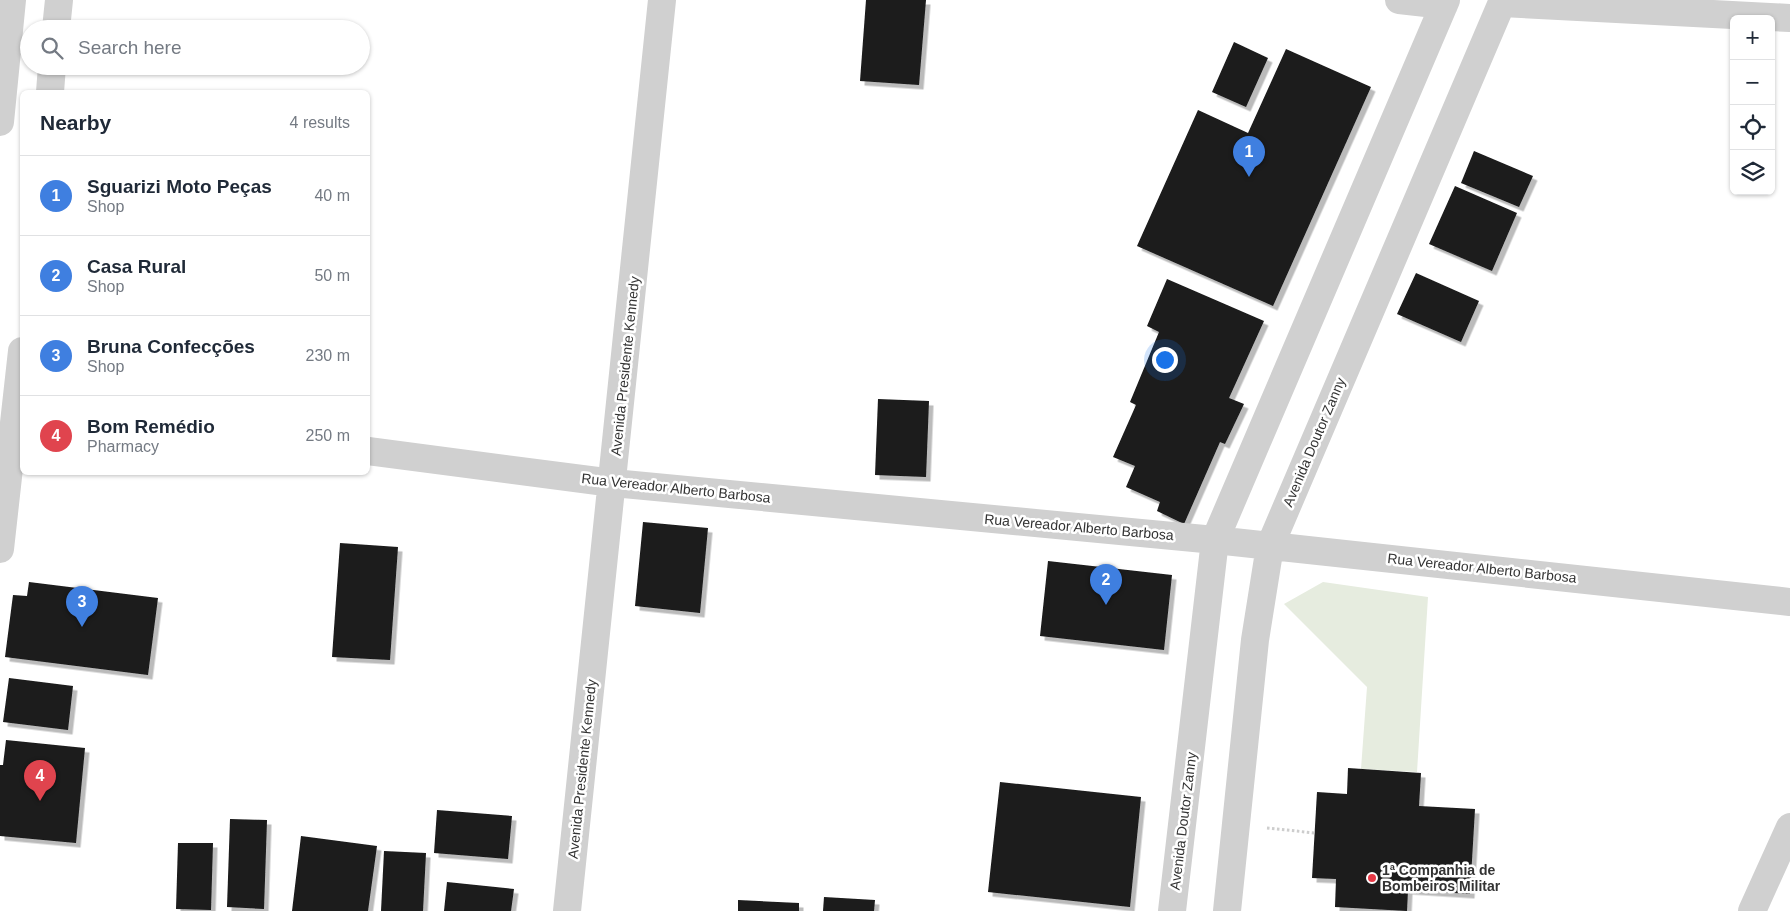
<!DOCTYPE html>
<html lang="en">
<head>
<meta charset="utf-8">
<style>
	:root { --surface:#fff; --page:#f2f2f3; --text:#1f2937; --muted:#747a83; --line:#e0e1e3; --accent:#0f766e }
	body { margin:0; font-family:Helvetica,sans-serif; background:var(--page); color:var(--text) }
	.controls { position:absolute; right:15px; top:15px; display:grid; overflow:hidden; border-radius:8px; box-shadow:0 1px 4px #0004 }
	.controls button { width:45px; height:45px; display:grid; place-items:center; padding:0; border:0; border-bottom:1px solid var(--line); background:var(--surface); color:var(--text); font:25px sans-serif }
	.you { position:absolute; left:1164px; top:359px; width:18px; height:18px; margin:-12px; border:4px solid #fff; border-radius:50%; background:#1a73e8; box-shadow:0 0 0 8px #1a73e833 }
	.badge { display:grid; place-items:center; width:32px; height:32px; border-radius:50%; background:var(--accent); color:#fff; font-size:16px; font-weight:700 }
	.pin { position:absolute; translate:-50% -41px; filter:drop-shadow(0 1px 2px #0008) }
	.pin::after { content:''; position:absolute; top:26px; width:18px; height:15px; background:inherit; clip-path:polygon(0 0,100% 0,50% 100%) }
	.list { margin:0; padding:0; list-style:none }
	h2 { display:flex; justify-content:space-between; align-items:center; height:65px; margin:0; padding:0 20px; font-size:21px }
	h2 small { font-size:16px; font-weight:400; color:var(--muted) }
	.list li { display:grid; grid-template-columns:32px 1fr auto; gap:15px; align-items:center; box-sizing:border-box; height:80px; padding:0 20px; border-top:1px solid var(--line) }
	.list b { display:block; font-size:19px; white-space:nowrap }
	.list p { margin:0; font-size:16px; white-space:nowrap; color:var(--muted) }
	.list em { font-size:16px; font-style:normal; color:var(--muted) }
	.icon { flex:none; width:28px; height:28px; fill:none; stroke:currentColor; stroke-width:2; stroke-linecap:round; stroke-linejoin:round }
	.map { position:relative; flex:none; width:1790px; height:911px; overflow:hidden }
	.search { position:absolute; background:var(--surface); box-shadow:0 1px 4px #0004; left:20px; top:20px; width:350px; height:55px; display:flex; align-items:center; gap:12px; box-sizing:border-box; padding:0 18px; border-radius:28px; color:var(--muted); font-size:19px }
	.panel { position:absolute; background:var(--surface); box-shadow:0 1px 4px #0004; left:20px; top:90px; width:350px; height:385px; border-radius:8px }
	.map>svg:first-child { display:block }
	.green { fill:#e6ecdf }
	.building { fill:#1a1a1a; filter:url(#shadow) }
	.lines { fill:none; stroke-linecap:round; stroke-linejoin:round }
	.path { stroke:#cdcdcd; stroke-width:3; stroke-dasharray:2.5 2.5; stroke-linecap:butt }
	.minor { stroke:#d0d0d0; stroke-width:28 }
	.poi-dot { fill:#e63946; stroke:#fff; stroke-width:2 }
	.labels { text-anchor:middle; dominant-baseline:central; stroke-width:5; stroke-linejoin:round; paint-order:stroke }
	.street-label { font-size:14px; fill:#333; stroke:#fff }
	.poi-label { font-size:14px; font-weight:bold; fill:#333; stroke:#fff; text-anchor:start }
</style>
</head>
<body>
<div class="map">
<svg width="1790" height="911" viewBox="0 0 1790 911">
	<defs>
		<filter id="shadow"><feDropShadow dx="4.5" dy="4.5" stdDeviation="0" flood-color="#0004"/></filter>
	</defs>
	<rect width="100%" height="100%" fill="#fff"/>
	<!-- green -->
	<path class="green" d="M1323 582 1428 597 1417 772 1361 769 1367 687 1284 604Z"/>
	<!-- building -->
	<path class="building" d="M866 0H926L919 85 860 81Z
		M1234 42 1268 58 1246 107 1212 92Z
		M1286 49 1371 87 1273 306 1137 246 1198 110 1248 133Z
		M1474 151 1533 176 1519 207 1461 183Z
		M1455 186 1517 213 1492 271 1429 244Z
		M1416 273 1479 301 1461 342 1397 314Z
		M1167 279 1264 321 1229 398 1244 404 1225 444 1220 442 1184 524 1157 511 1160 502 1126 487 1135 466 1113 457 1136 405 1130 402 1159 332 1147 326Z
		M878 399 929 401 926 477 875 475Z
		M643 522 708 528 700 613 635 606Z
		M340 543 398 547 390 660 332 657Z
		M1048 561 1172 575 1164 650 1040 636Z
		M29 582 158 598 148 675 5 657 13 595 27 596Z
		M9 678 73 686 68 730 3 722Z
		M6 740 85 748 76 843 0 836V765H3Z
		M1348 768 1421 773 1419 806 1475 809 1470 894 1408 890 1407 911 1335 907 1336 879 1312 878 1317 792 1347 794Z
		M1000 782 1141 797 1130 907 988 892Z
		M437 810 512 816 508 859 434 853Z
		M230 819 267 820 264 909 227 907Z
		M301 836 377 846 368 911H292Z
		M178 843H213L211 910 176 909Z
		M384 851 426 853 423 911H381Z
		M447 882 514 889 511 911H444Z
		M824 897 875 900 874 911H823Z
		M738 900 799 903V911H738Z"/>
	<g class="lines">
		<!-- path -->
		<path class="path" d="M1267 828 1315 833"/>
		<!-- minor -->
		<path class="minor" d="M1399 0 1444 5
			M1502 3 1790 18
			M56 29 59 0
			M50 92 52 66
			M0 122 12 0
			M368 451 613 483 1215 540 1790 602
			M0 549 22 351
			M567 911 662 0
			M1172 911 1215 540 1446 0
			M1227 911 1255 640 1270 546 1503 0
			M1752 911 1790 827"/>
	</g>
	<!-- markers -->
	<circle class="poi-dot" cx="1372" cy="878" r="5"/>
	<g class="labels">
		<!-- street labels -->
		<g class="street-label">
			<text transform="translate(625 366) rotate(-84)">Avenida Presidente Kennedy</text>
			<text transform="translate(1314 442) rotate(-67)">Avenida Doutor Zanny</text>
			<text transform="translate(676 488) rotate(6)">Rua Vereador Alberto Barbosa</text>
			<text transform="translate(1079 527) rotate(5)">Rua Vereador Alberto Barbosa</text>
			<text transform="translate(1482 568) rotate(6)">Rua Vereador Alberto Barbosa</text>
			<text transform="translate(582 769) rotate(-84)">Avenida Presidente Kennedy</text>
			<text transform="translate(1183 821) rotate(-83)">Avenida Doutor Zanny</text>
		</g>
		<!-- poi labels -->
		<g class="poi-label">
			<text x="1382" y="870">1ª Companhia de<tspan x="1382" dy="16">Bombeiros Militar</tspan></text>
		</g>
	</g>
</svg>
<div class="controls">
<button>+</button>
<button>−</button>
<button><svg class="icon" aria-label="locate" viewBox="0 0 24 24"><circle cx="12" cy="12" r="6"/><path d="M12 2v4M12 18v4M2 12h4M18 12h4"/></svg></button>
<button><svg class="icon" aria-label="layers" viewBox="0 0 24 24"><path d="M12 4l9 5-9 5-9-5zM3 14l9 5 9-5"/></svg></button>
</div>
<div class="you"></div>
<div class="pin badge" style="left:1249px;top:177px;background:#3f7fe0">1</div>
<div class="pin badge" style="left:1106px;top:605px;background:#3f7fe0">2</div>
<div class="pin badge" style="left:82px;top:627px;background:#3f7fe0">3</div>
<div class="pin badge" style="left:40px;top:801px;background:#e0444e">4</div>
<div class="search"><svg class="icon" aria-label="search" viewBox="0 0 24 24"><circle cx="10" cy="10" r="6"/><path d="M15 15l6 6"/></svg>Search here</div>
<section class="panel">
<h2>Nearby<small>4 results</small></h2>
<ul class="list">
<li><span class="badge" style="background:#3f7fe0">1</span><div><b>Sguarizi Moto Peças</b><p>Shop</p></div><em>40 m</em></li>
<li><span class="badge" style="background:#3f7fe0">2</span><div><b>Casa Rural</b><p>Shop</p></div><em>50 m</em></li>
<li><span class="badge" style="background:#3f7fe0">3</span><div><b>Bruna Confecções</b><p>Shop</p></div><em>230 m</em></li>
<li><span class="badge" style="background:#e0444e">4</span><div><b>Bom Remédio</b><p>Pharmacy</p></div><em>250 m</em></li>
</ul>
</section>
</div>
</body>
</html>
